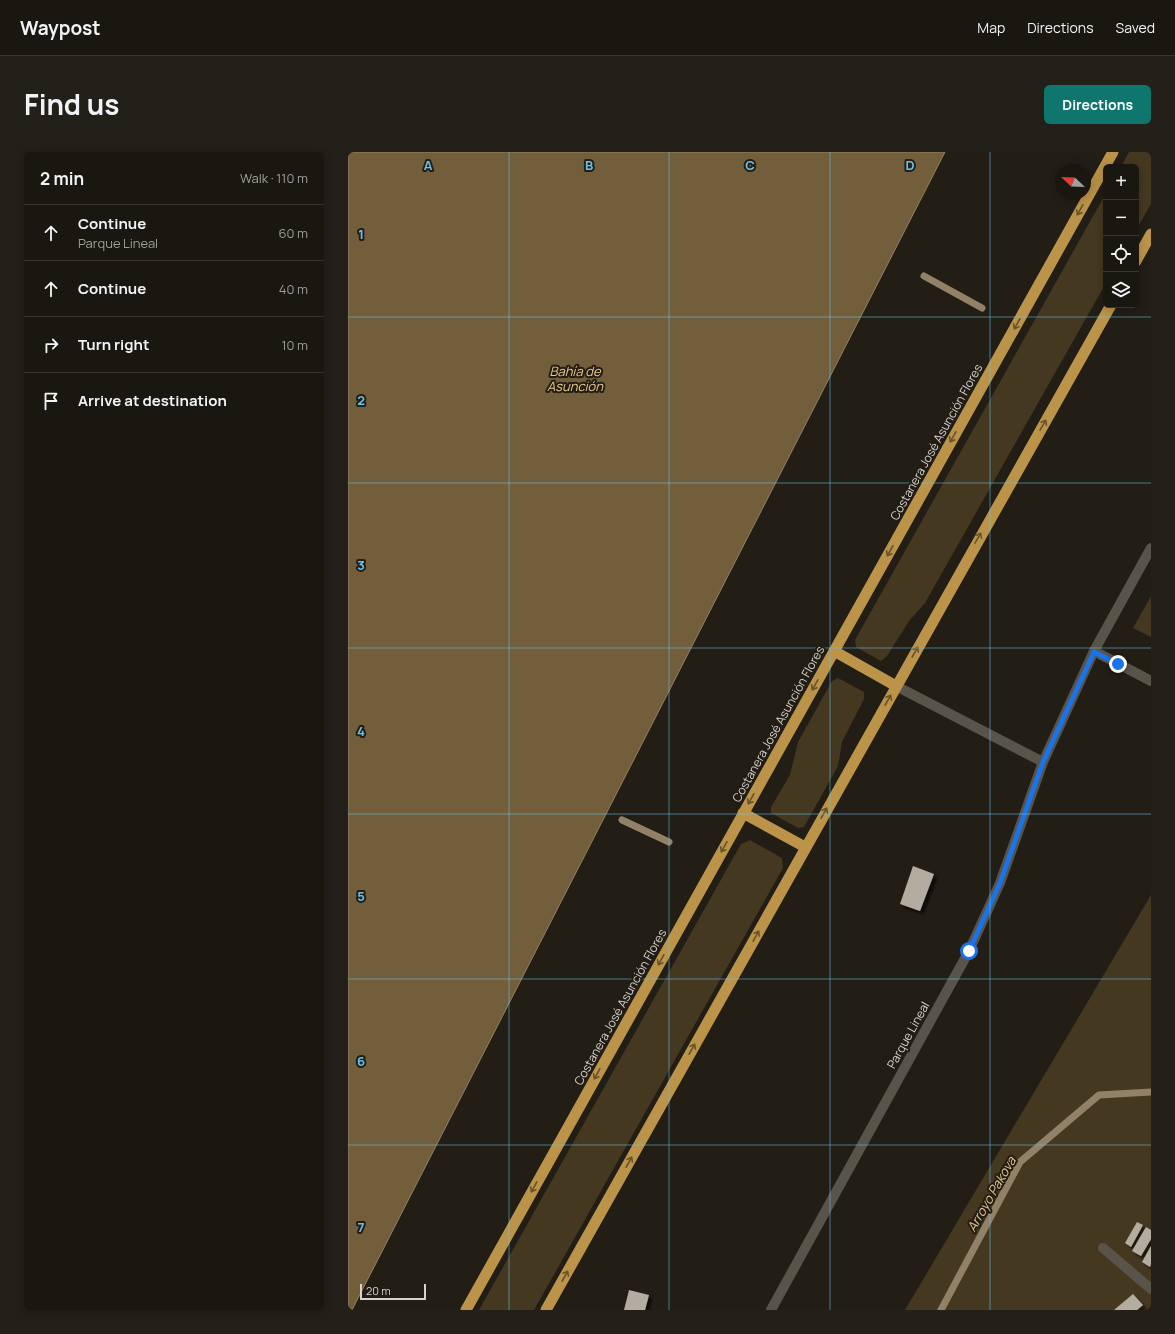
<!DOCTYPE html>
<html lang="en">
<head>
<meta charset="utf-8">
<style>
	:root { --surface:#1a1610; --page:#231f19; --text:#f1f3f6; --muted:#9f9f9f; --line:#383530; --accent:#0f766e }
	body { margin:0; font-family:Manrope,sans-serif; background:var(--page); color:var(--text) }
	.controls { position:absolute; right:12px; top:12px; display:grid; overflow:hidden; border-radius:6px; box-shadow:0 2px 10px #0003 }
	.controls button { width:36px; height:36px; display:grid; place-items:center; padding:0; border:0; border-bottom:1px solid var(--line); background:var(--surface); color:var(--text); font:20px sans-serif }
	.compass { position:absolute; left:707px; top:12px; width:36px; height:36px; border-radius:50%; background:var(--surface); box-shadow:0 2px 10px #0003; rotate:293deg }
	.scale { position:absolute; left:12px; bottom:10px; width:66px; box-sizing:border-box; padding-left:4px; border:2px solid #d6d2cd; border-top:0; font-size:11px; line-height:14px; white-space:nowrap; color:#d6d2cd; -webkit-text-stroke:3px #221d15; paint-order:stroke }
	.stop { position:absolute; width:12px; height:12px; margin:-9px; border:3px solid #1a73e8; border-radius:50%; background:#fff }
	.stop.end { background:#1a73e8; border-color:#fff; box-shadow:0 1px 4px #0008 }
	.list { margin:0; padding:0; list-style:none }
	h2 { display:flex; justify-content:space-between; align-items:center; height:52px; margin:0; padding:0 16px; font-size:17px }
	h2 small { font-size:13px; font-weight:400; color:var(--muted) }
	.list li { display:grid; grid-template-columns:26px 1fr auto; gap:12px; align-items:center; box-sizing:border-box; height:56px; padding:0 16px; border-top:1px solid var(--line) }
	.list b { display:block; font-size:15px; white-space:nowrap }
	.list p { margin:0; font-size:13px; white-space:nowrap; color:var(--muted) }
	.list em { font-size:13px; font-style:normal; color:var(--muted) }
	.icon { flex:none; width:22px; height:22px; fill:none; stroke:currentColor; stroke-width:2; stroke-linecap:round; stroke-linejoin:round }
	.map { position:relative; flex:none; width:803px; height:1158px; overflow:hidden; border-radius:6px }
	header { display:flex; align-items:center; gap:24px; box-sizing:border-box; height:56px; padding:0 20px; background:var(--surface); border-bottom:1px solid var(--line) }
	header strong { font-size:19px }
	nav { display:flex; gap:22px; margin-inline-start:auto; font-size:14px }
	.intro { display:flex; align-items:center; justify-content:space-between; box-sizing:border-box; height:96px; padding:0 24px }
	h1 { margin:0; font-size:28px }
	.button { padding:10px 18px; border-radius:6px; background:var(--accent); color:#fff; font-size:14px; font-weight:700 }
	main { display:flex; gap:24px; padding:0 24px }
	aside { flex:1; background:var(--surface); border-radius:6px; box-shadow:0 2px 10px #0003 }
	.map>svg:first-child { display:block }
	.green { fill:#453821 }
	.water { fill:#735e3b; stroke:#918167 }
	.lines { fill:none; stroke-linecap:round; stroke-linejoin:round }
	.stream { stroke:#918167; stroke-width:7 }
	.building { fill:#b2aca1; filter:url(#shadow) }
	.service { stroke:#59544a; stroke-width:10 }
	.minor { stroke:#59544a; stroke-width:10 }
	.trunk { stroke:#bc9449; stroke-width:11 }
	.oneway { stroke:#67532c }
	.route { stroke:#1a73e8; stroke-width:5 }
	.grid { fill:none; stroke:#66c4ef; stroke-width:1; stroke-opacity:0.55 }
	.labels { text-anchor:middle; dominant-baseline:central; stroke-width:4; stroke-linejoin:round; paint-order:stroke }
	.street-label { font-size:12px; fill:#d6d2cd; stroke:#221d15 }
	.water-label { font-size:13px; font-style:italic; fill:#ecc88b; stroke:#221d15 }
	.grid-label { font-size:13px; text-anchor:middle; font-weight:bold; fill:#66c4ef; stroke:#221d15; stroke-width:4; stroke-linejoin:round; paint-order:stroke }
</style>
</head>
<body>
<header>
<strong>Waypost</strong>
<nav><a>Map</a><a>Directions</a><a>Saved</a></nav>
</header>
<div class="intro"><h1>Find us</h1><a class="button">Directions</a></div>
<main>
<aside>
<h2>2 min<small>Walk · 110 m</small></h2>
<ul class="list">
<li><svg class="icon" aria-label="ahead" viewBox="0 0 24 24"><path d="M12 20V5M6 11l6-6 6 6"/></svg><div><b>Continue</b><p>Parque Lineal</p></div><em>60 m</em></li>
<li><svg class="icon" aria-label="ahead" viewBox="0 0 24 24"><path d="M12 20V5M6 11l6-6 6 6"/></svg><div><b>Continue</b></div><em>40 m</em></li>
<li><svg class="icon" aria-label="right" viewBox="0 0 24 24"><path d="M7 20v-9h11M14 6l5 5-5 5"/></svg><div><b>Turn right</b></div><em>10 m</em></li>
<li><svg class="icon" aria-label="arrive" viewBox="0 0 24 24"><path d="M6 21V4h12l-3 4 3 4H6"/></svg><div><b>Arrive at destination</b></div></li>
</ul>
</aside>
<div class="map">
<svg width="803" height="1158" viewBox="0 0 803 1158">
	<defs>
		<filter id="shadow"><feDropShadow dx="3.5" dy="3.5" stdDeviation="1" flood-color="#0009"/></filter>
	</defs>
	<rect width="100%" height="100%" fill="#221d15"/>
	<!-- green -->
	<path class="green" d="M781 0H803V52L788 78V15H773Z
		M758 41V131L577 451 561 469 539 504 533 509 508 495 507 488Z
		M803 444V485L785 476Z
		M490 526 516 540V547L494 590 490 614 456 675 450 676 423 661V655L442 623 450 590 484 529Z
		M402 688 434 706 435 716 186 1158H131L393 692Z
		M803 743V1158H557Z"/>
	<!-- water -->
	<path class="water" d="M0 0H597L4 1158H0Z"/>
	<g class="lines">
		<!-- stream -->
		<path class="stream" d="M576 124 634 156
			M274 668 321 690
			M593 1158 672 1010 751 943 803 940"/>
	</g>
	<!-- building -->
	<path class="building" d="M565 714 586 722 572 759 552 752Z
		M789 1070 795 1073 783 1095 777 1091Z
		M798 1075 803 1078V1087L793 1104 784 1099Z
		M803 1094V1112L802 1115 794 1110Z
		M281 1138 301 1143 297 1158H276Z
		M785 1142 795 1153 789 1158H766Z"/>
	<g class="lines">
		<!-- service -->
		<path class="service" d="M746 499 803 529"/>
		<!-- minor -->
		<path class="minor" d="M548 534 695 610
			M755 1096 803 1137
			M423 1158 621 799 652 731 695 610 746 499 803 396"/>
		<!-- trunk -->
		<path class="trunk" d="M788 109 803 82
			M486 499 548 534
			M395 661 457 695
			M118 1158 765 0
			M198 1158 763 153"/>
	</g>
	<!-- one-way arrows -->
	<defs><path id="oneway-shaft" d="M-6 0H5M1.5-3L5.5 0L1.5 3" fill="none" stroke-width="1.6" stroke-linecap="round" stroke-linejoin="round"/></defs>
	<g class="oneway">
		<use href="#oneway-shaft" transform="translate(732 58) rotate(119)"/>
		<use href="#oneway-shaft" transform="translate(669 172) rotate(119)"/>
		<use href="#oneway-shaft" transform="translate(695 273) rotate(-60)"/>
		<use href="#oneway-shaft" transform="translate(605 285) rotate(119)"/>
		<use href="#oneway-shaft" transform="translate(630 386) rotate(-60)"/>
		<use href="#oneway-shaft" transform="translate(542 399) rotate(119)"/>
		<use href="#oneway-shaft" transform="translate(567 500) rotate(-61)"/>
		<use href="#oneway-shaft" transform="translate(467 533) rotate(119)"/>
		<use href="#oneway-shaft" transform="translate(540 548) rotate(-61)"/>
		<use href="#oneway-shaft" transform="translate(403 647) rotate(119)"/>
		<use href="#oneway-shaft" transform="translate(476 661) rotate(-61)"/>
		<use href="#oneway-shaft" transform="translate(376 695) rotate(119)"/>
		<use href="#oneway-shaft" transform="translate(408 784) rotate(-61)"/>
		<use href="#oneway-shaft" transform="translate(313 808) rotate(119)"/>
		<use href="#oneway-shaft" transform="translate(344 897) rotate(-61)"/>
		<use href="#oneway-shaft" transform="translate(249 922) rotate(119)"/>
		<use href="#oneway-shaft" transform="translate(281 1010) rotate(-61)"/>
		<use href="#oneway-shaft" transform="translate(186 1035) rotate(119)"/>
		<use href="#oneway-shaft" transform="translate(217 1124) rotate(-61)"/>
	</g>
	<g class="lines">
		<!-- route -->
		<path class="route" d="M621 799 652 731 695 610 746 500 770 512"/>
	</g>
	<!-- grid -->
	<path class="grid" d="M161 0V1158M321 0V1158M482 0V1158M642 0V1158M0 165H803M0 331H803M0 496H803M0 662H803M0 827H803M0 993H803"/>
	<g class="labels">
		<!-- street labels -->
		<g class="street-label">
			<text transform="translate(588 290) rotate(-61)">Costanera José Asunción Flores</text>
			<text transform="translate(430 572) rotate(-61)">Costanera José Asunción Flores</text>
			<text transform="translate(272 855) rotate(-61)">Costanera José Asunción Flores</text>
			<text transform="translate(560 883) rotate(-61)">Parque Lineal</text>
		</g>
		<!-- water labels -->
		<g class="water-label">
			<text x="227" y="219">Bahía de<tspan x="227" dy="15">Asunción</tspan></text>
			<text transform="translate(643 1042) rotate(-60)">Arroyo Pakova</text>
		</g>
	</g>
	<g class="grid-label">
		<text x="80" y="18">A</text>
		<text x="241" y="18">B</text>
		<text x="402" y="18">C</text>
		<text x="562" y="18">D</text>
		<text x="13" y="87">1</text>
		<text x="13" y="253">2</text>
		<text x="13" y="418">3</text>
		<text x="13" y="584">4</text>
		<text x="13" y="749">5</text>
		<text x="13" y="914">6</text>
		<text x="13" y="1080">7</text>
	</g>
</svg>
<div class="controls">
<button>+</button>
<button>−</button>
<button><svg class="icon" aria-label="locate" viewBox="0 0 24 24"><circle cx="12" cy="12" r="6"/><path d="M12 2v4M12 18v4M2 12h4M18 12h4"/></svg></button>
<button><svg class="icon" aria-label="layers" viewBox="0 0 24 24"><path d="M12 4l9 5-9 5-9-5zM3 14l9 5 9-5"/></svg></button>
</div>
<svg class="compass" viewBox="-18 -18 36 36"><path d="M0-13l5 13h-10z" fill="#e53935"/><path d="M0 13l5-13h-10z" fill="#9f9f9f"/></svg>
<div class="scale">20 m</div>
<div class="stop" style="left:621px;top:799px"></div>
<div class="stop end" style="left:770px;top:512px"></div>
</div>
</main>
</body>
</html>
